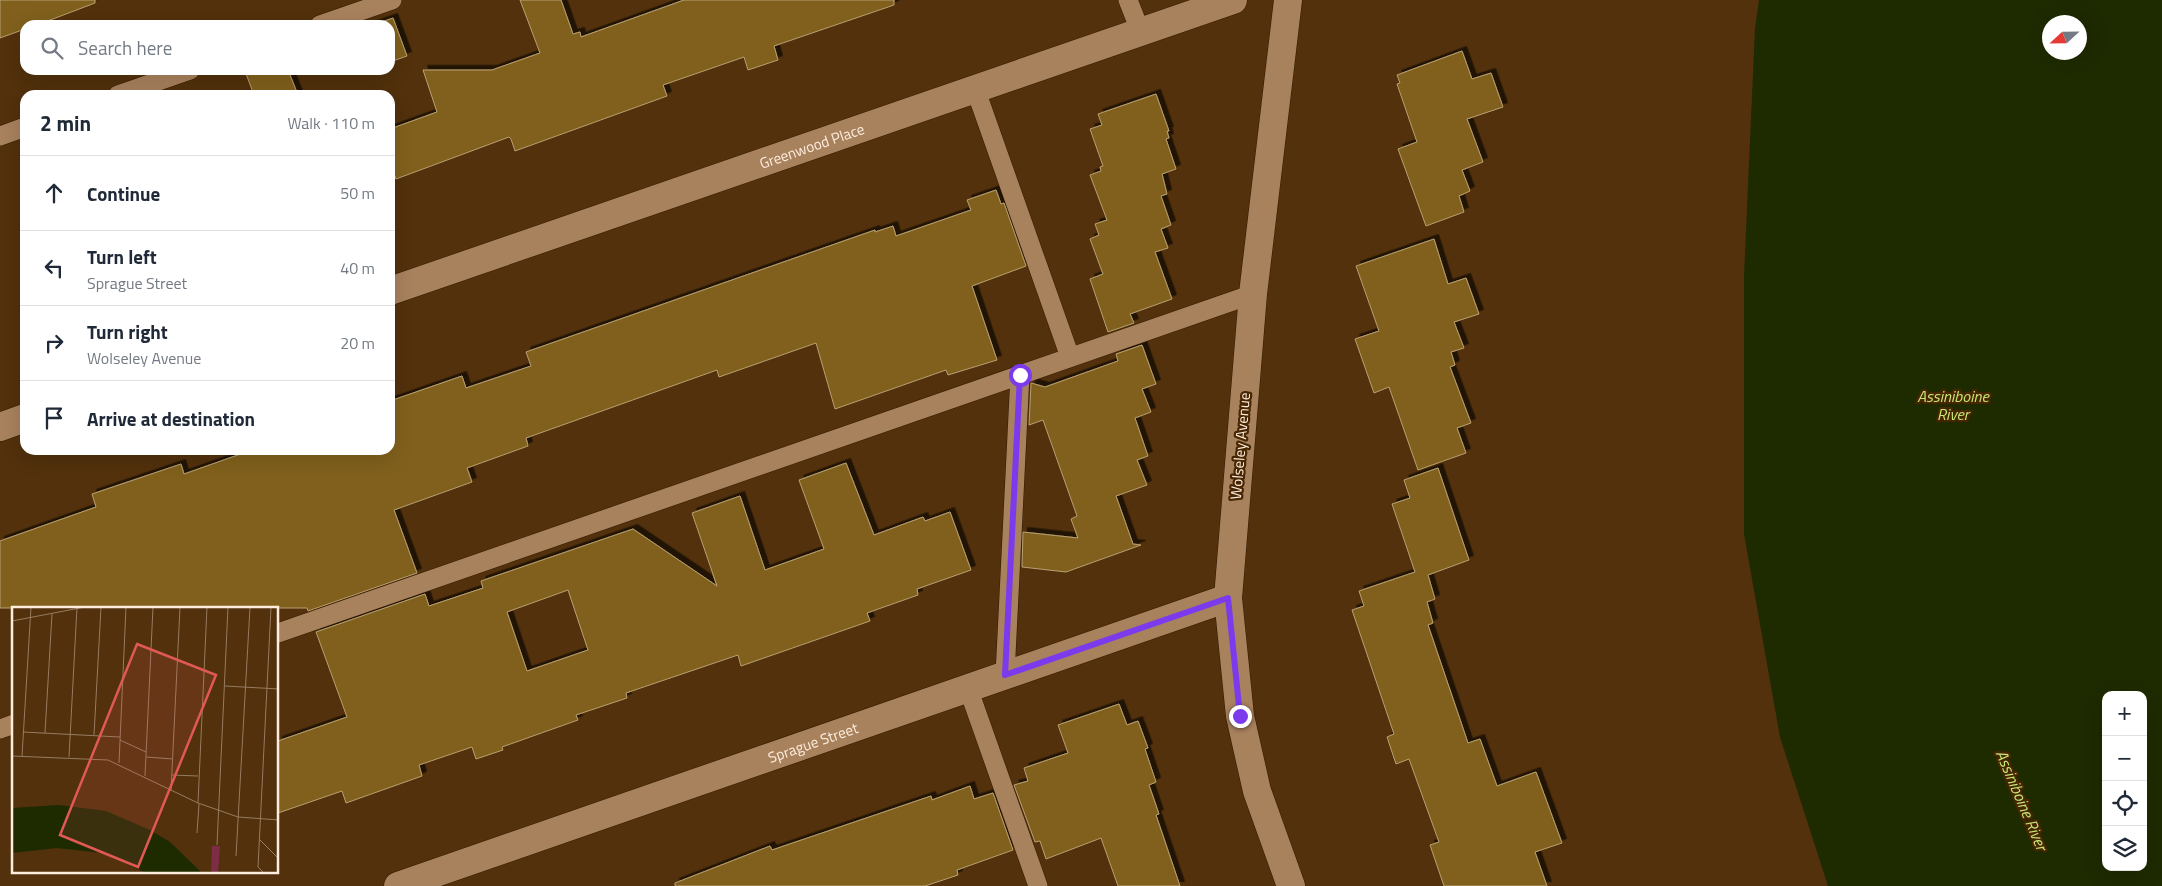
<!DOCTYPE html>
<html lang="en">
<head>
<meta charset="utf-8">
<style>
	:root { --surface:#fff; --page:#f6f6f7; --text:#1f2937; --muted:#747a83; --line:#e0e1e3 }
	body { margin:0; font-family:"Titillium Web",sans-serif; background:var(--page); color:var(--text) }
	.controls { position:absolute; right:15px; bottom:15px; display:grid; overflow:hidden; border-radius:10px; box-shadow:0 5px 20px #0002 }
	.controls button { width:45px; height:45px; display:grid; place-items:center; padding:0; border:0; border-bottom:1px solid var(--line); background:var(--surface); color:var(--text); font:25px sans-serif }
	.compass { position:absolute; left:2042px; top:15px; width:45px; height:45px; border-radius:50%; background:var(--surface); box-shadow:0 5px 20px #0002; rotate:248deg }
	.stop { position:absolute; width:15px; height:15px; margin:-11px; border:4px solid #7c3aed; border-radius:50%; background:#fff }
	.stop.end { background:#7c3aed; border-color:#fff; box-shadow:0 1px 5px #0008 }
	.list { margin:0; padding:0; list-style:none }
	h2 { display:flex; justify-content:space-between; align-items:center; height:65px; margin:0; padding:0 20px; font-size:21px }
	h2 small { font-size:16px; font-weight:400; color:var(--muted) }
	.list li { display:grid; grid-template-columns:32px 1fr auto; gap:15px; align-items:center; box-sizing:border-box; height:75px; padding:0 20px; border-top:1px solid var(--line) }
	.list b { display:block; font-size:19px; white-space:nowrap }
	.list p { margin:0; font-size:16px; white-space:nowrap; color:var(--muted) }
	.list em { font-size:16px; font-style:normal; color:var(--muted) }
	.icon { flex:none; width:28px; height:28px; fill:none; stroke:currentColor; stroke-width:2; stroke-linecap:round; stroke-linejoin:round }
	.map { position:relative; flex:none; width:2162px; height:886px; overflow:hidden }
	.search { position:absolute; background:var(--surface); box-shadow:0 5px 20px #0002; left:20px; top:20px; width:375px; height:55px; display:flex; align-items:center; gap:12px; box-sizing:border-box; padding:0 18px; border-radius:15px; color:var(--muted); font-size:19px }
	.panel { position:absolute; background:var(--surface); box-shadow:0 5px 20px #0002; left:20px; top:90px; width:375px; height:365px; border-radius:15px }
	.map>svg:first-child { display:block }
	.water { fill:#1e2a00; fill-rule:evenodd }
	.building { fill:#80611d; stroke:#b8a071; fill-rule:evenodd; filter:url(#shadow) }
	.lines { fill:none; stroke-linecap:round; stroke-linejoin:round }
	.service-casing { stroke:#331a00; stroke-width:20 }
	.minor-casing { stroke:#331a00; stroke-width:29 }
	.service { stroke:#a8815d; stroke-width:19 }
	.minor { stroke:#a8815d; stroke-width:28 }
	.route { stroke:#7c3aed; stroke-width:6 }
	.labels { text-anchor:middle; dominant-baseline:central; stroke-width:4.5; stroke-linejoin:round; paint-order:stroke }
	.street-label { font-size:15px; fill:#feecdd; stroke:#472600 }
	.water-label { font-size:16px; font-style:italic; fill:#c4e776; stroke:#472600 }
	.inset-road { fill:none; stroke:#977c60; stroke-width:1 }
	.view { fill:#e05955; fill-opacity:0.15; stroke:#e05955; stroke-width:2.5 }
	.inset-edge { fill:none; stroke:#feecdd; stroke-width:2.5 }
</style>
</head>
<body>
<div class="map">
<svg width="2162" height="886" viewBox="0 0 2162 886">
	<defs>
		<filter id="shadow"><feDropShadow dx="4.5" dy="-4.5" stdDeviation="0" flood-color="#0009"/></filter>
	</defs>
	<rect width="100%" height="100%" fill="#52310c"/>
	<!-- water -->
	<path class="water" d="M1759 0H2162V886H1828L1780 737 1744 534V276L1755 28ZM2050 22H2080V52H2050ZM2106 695H2143V867H2106Z"/>
	<!-- building -->
	<path class="building" d="M0 0H95V3L37 25H25V29L0 38Z
		M520 0H561L573 34 580 32 581 37 684 0H894V5L774 46 778 60 748 70 744 57 663 85 667 96 515 151 511 139 509 137 396 179 390 163V129L437 112 423 70H492L540 53Z
		M393 18 407 56 390 62V25H373Z
		M1462 51 1472 79 1491 73 1503 107 1467 119 1483 162 1462 170 1470 191 1459 196 1464 212 1426 226 1398 149 1417 142 1397 84 1400 83 1397 75Z
		M249 70H288L298 95H254L245 71Z
		M1156 94 1169 131H1167L1169 138 1166 139 1176 169 1162 174 1167 194 1161 196 1171 225 1161 229 1168 248 1155 252 1172 299 1130 314 1134 323 1108 332 1090 279 1103 274 1090 239 1099 235 1095 224 1107 220 1090 175 1101 171 1100 167 1103 166 1090 129 1102 125 1098 114Z
		M996 190 1001 204 1004 203 1026 266 972 286 997 360 948 375 946 370 835 409 816 343 719 377 717 370 526 438 528 446 467 468 472 482 394 510 417 573 308 611 307 608H0V541L96 507 92 494 181 464 184 474 252 450H390V401L462 376 466 388 531 366 526 352 875 230V232L893 226 896 236 971 210 967 200Z
		M1434 239 1448 284 1466 278 1479 314 1454 322 1464 348 1451 352 1455 365 1450 367 1471 423 1457 428 1466 453 1418 470 1389 387 1374 393 1355 339 1379 331 1356 266Z
		M1142 345 1156 384 1142 389 1151 412 1135 418 1148 456 1137 460 1147 485 1116 496 1133 544 1141 545 1066 572 1022 567 1023 532 1078 538 1071 519 1077 516 1043 420 1029 425 1031 383 1045 387 1118 361 1116 354Z
		M846 463 874 535 923 517 925 521 950 512 971 570 917 589 918 595 867 613 870 621 741 666 738 655 626 693 627 698 576 715 578 720 502 747 503 750 476 759 472 747 419 765 422 776 346 803 342 791 278 813V741L347 717 316 632 425 594 429 606 483 588 481 581 633 529 717 586 692 513 740 496 765 570 824 549 799 480ZM568 590 588 650 527 671 507 612Z
		M1438 468 1469 560 1428 575 1435 599 1427 602 1433 623 1428 625 1468 743 1480 739 1497 786 1536 772 1562 843 1535 852 1547 886H1444L1430 845 1439 842 1409 759 1396 764 1387 737 1394 734 1352 610 1364 606 1359 591 1415 572 1392 504 1410 498 1404 480Z
		M1119 704 1127 725 1138 721 1148 748 1145 749 1156 782 1149 785 1159 814 1156 815 1180 886H1118L1101 838 1046 859 1040 841 1035 842 1014 785 1028 781 1024 768 1068 753 1058 725Z
		M970 786 974 799 993 793 1013 850 957 870 958 875 925 886H675V883L770 846 772 850 931 796 932 800Z"/>
	<g class="lines">
		<!-- service casing -->
		<g class="service-casing">
			<path id="service" d="M1128 0 1141 33
				M320 25 392 0
				M975 88 1070 357
				M118 95 190 70
				M0 136 25 127
				M278 633 1253 294
				M1005 675 1020 375
				M968 688 1038 886
				M0 729 14 724"/>
		</g>
		<!-- minor casing -->
		<g class="minor-casing">
			<g id="minor">
				<path d="M1288 0 1253 294 1228 598 1240 716 1257 791 1291 886"/>
				<path id="s1" d="M390 291 1233 0"/>
				<path d="M0 427 25 418"/>
				<path id="s2" d="M398 886 1228 598"/>
			</g>
		</g>
		<!-- service -->
		<use href="#service" class="service"/>
		<!-- minor -->
		<use href="#minor" class="minor"/>
	</g>
	<g class="lines">
		<!-- route -->
		<path class="route" d="M1020 375 1005 675 1228 598 1240 716"/>
	</g>
	<g class="labels">
		<!-- street labels -->
		<g class="street-label">
			<text stroke="none"><textPath href="#s1" startOffset="446">Greenwood Place</textPath></text>
			<text transform="translate(1240 446) rotate(-85)">Wolseley Avenue</text>
			<text stroke="none"><textPath href="#s2" startOffset="439">Sprague Street</textPath></text>
		</g>
		<!-- water labels -->
		<g class="water-label">
			<text x="1953" y="396">Assiniboine<tspan x="1953" dy="18">River</tspan></text>
			<text transform="translate(2022 800) rotate(67)">Assiniboine River</text>
		</g>
	</g>
	<!-- overview -->
	<g transform="translate(12 607)">
		<rect width="266" height="266" fill="#52310c"/>
		<path d="M200 239H208L206 266H199Z" fill="#7e2d47"/>
		<path d="M47 198 94 204 138 223 158 235 190 266H134L91 246 45 241 0 246V201Z" fill="#1e2a00"/>
		<path class="inset-road" d="M0 14 73 0M213 79 267 82M11 125 108 130M33 126 40 7M82 128 89 0M108 133 134 145M0 149 96 153 186 196 226 210 267 213M10 149 19 0M57 150 65 0M134 150 161 152M107 156 114 0M160 168 186 169M133 169 141 0M159 184 168 0M186 196 195 0M185 226 187 197M248 233 267 252M205 238 216 0M224 249 238 0M252 266 246 260 259 0"/>
		<path class="view" d="M125 37 204 68 126 260 48 228Z"/>
		<rect width="266" height="266" class="inset-edge"/>
	</g>
</svg>
<div class="controls">
<button>+</button>
<button>−</button>
<button><svg class="icon" aria-label="locate" viewBox="0 0 24 24"><circle cx="12" cy="12" r="6"/><path d="M12 2v4M12 18v4M2 12h4M18 12h4"/></svg></button>
<button><svg class="icon" aria-label="layers" viewBox="0 0 24 24"><path d="M12 4l9 5-9 5-9-5zM3 14l9 5 9-5"/></svg></button>
</div>
<svg class="compass" viewBox="-18 -18 36 36"><path d="M0-13l5 13h-10z" fill="#e53935"/><path d="M0 13l5-13h-10z" fill="#747a83"/></svg>
<div class="stop" style="left:1020px;top:375px"></div>
<div class="stop end" style="left:1240px;top:716px"></div>
<div class="search"><svg class="icon" aria-label="search" viewBox="0 0 24 24"><circle cx="10" cy="10" r="6"/><path d="M15 15l6 6"/></svg>Search here</div>
<section class="panel">
<h2>2 min<small>Walk · 110 m</small></h2>
<ul class="list">
<li><svg class="icon" aria-label="ahead" viewBox="0 0 24 24"><path d="M12 20V5M6 11l6-6 6 6"/></svg><div><b>Continue</b></div><em>50 m</em></li>
<li><svg class="icon" aria-label="left" viewBox="0 0 24 24"><path d="M17 20v-9H6M10 6l-5 5 5 5"/></svg><div><b>Turn left</b><p>Sprague Street</p></div><em>40 m</em></li>
<li><svg class="icon" aria-label="right" viewBox="0 0 24 24"><path d="M7 20v-9h11M14 6l5 5-5 5"/></svg><div><b>Turn right</b><p>Wolseley Avenue</p></div><em>20 m</em></li>
<li><svg class="icon" aria-label="arrive" viewBox="0 0 24 24"><path d="M6 21V4h12l-3 4 3 4H6"/></svg><div><b>Arrive at destination</b></div></li>
</ul>
</section>
</div>
</body>
</html>
